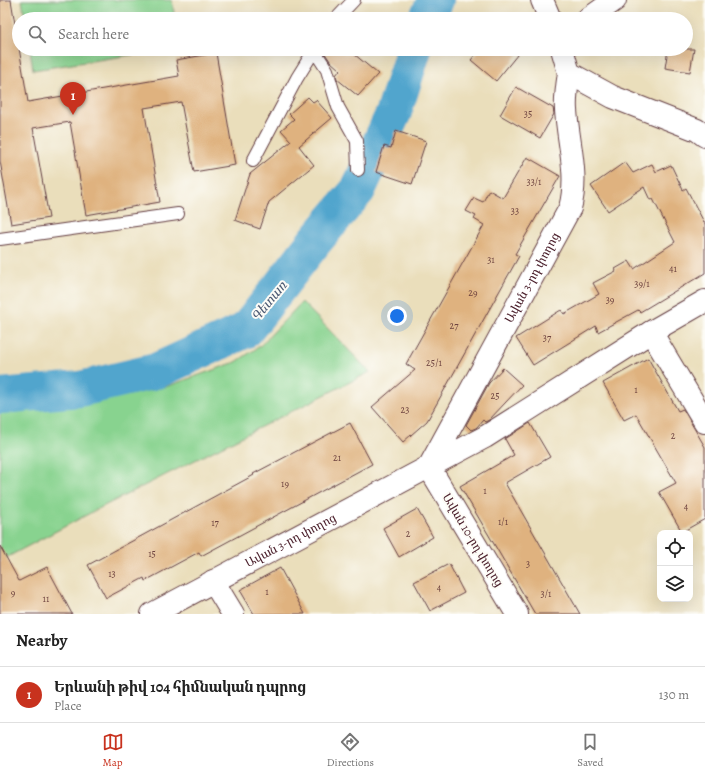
<!DOCTYPE html>
<html lang="en">
<head>
<meta charset="utf-8">
<style>
	:root { --surface:#fff; --page:#f2f2f2; --text:#222; --muted:#767676; --line:#e0e0e0; --accent:#c8321e }
	body { margin:0; font-family:Alegreya,"Noto Serif Armenian",serif; background:var(--page); color:var(--text) }
	.controls { position:absolute; right:12px; bottom:12px; display:grid; overflow:hidden; border-radius:8px; box-shadow:0 4px 16px #0002 }
	.controls button { width:36px; height:36px; display:grid; place-items:center; padding:0; border:0; border-bottom:1px solid var(--line); background:var(--surface); color:var(--text); font:20px sans-serif }
	.you { position:absolute; left:397px; top:316px; width:14px; height:14px; margin:-10px; border:3px solid #fff; border-radius:50%; background:#1a73e8; box-shadow:0 0 0 6px #1a73e833 }
	.badge { display:grid; place-items:center; width:26px; height:26px; border-radius:50%; background:var(--accent); color:#fff; font-size:13px; font-weight:700 }
	.pin { position:absolute; translate:-50% -33px; filter:drop-shadow(0 1px 2px #0008) }
	.pin::after { content:''; position:absolute; top:21px; width:14px; height:12px; background:inherit; clip-path:polygon(0 0,100% 0,50% 100%) }
	.list { margin:0; padding:0; list-style:none }
	h2 { display:flex; justify-content:space-between; align-items:center; height:52px; margin:0; padding:0 16px; font-size:17px }
	h2 small { font-size:13px; font-weight:400; color:var(--muted) }
	.list li { display:grid; grid-template-columns:26px 1fr auto; gap:12px; align-items:center; box-sizing:border-box; height:56px; padding:0 16px; border-top:1px solid var(--line) }
	.list b { display:block; font-size:15px; white-space:nowrap }
	.list p { margin:0; font-size:13px; white-space:nowrap; color:var(--muted) }
	.list em { font-size:13px; font-style:normal; color:var(--muted) }
	.icon { flex:none; width:22px; height:22px; fill:none; stroke:currentColor; stroke-width:2; stroke-linecap:round; stroke-linejoin:round }
	.map { position:relative; flex:none; width:705px; height:614px; overflow:hidden }
	.search { position:absolute; background:var(--surface); box-shadow:0 4px 16px #0002; left:12px; right:12px; top:12px; height:44px; display:flex; align-items:center; gap:10px; box-sizing:border-box; padding:0 14px; border-radius:22px; color:var(--muted); font-size:15px }
	.sheet { height:108px; background:var(--surface) }
	nav { display:flex; justify-content:space-around; align-items:center; box-sizing:border-box; height:56px; border-top:1px solid var(--line); background:var(--surface); font-size:11px; color:var(--muted) }
	nav a { display:grid; justify-items:center; gap:2px }
	nav .on { color:var(--accent) }
	.map>svg:first-child { display:block }
	.green { fill:#88d38f; stroke:#69795d }
	.lines { fill:none; stroke-linecap:round; stroke-linejoin:round }
	.river { stroke:#51a5cd; stroke-width:36 }
	.building { fill:#dfb27f }
	.lane-casing { stroke:#623c41; stroke-width:14 }
	.street-casing { stroke:#623c41; stroke-width:24 }
	.lane { stroke:#fff; stroke-width:12 }
	.street { stroke:#fff; stroke-width:22 }
	.labels { text-anchor:middle; dominant-baseline:central; stroke-width:4; stroke-linejoin:round; paint-order:stroke }
	.number-label { font-size:10px; fill:#6f4440 }
	.street-label { font-size:12px; fill:#4a1f2b; stroke:#fdfcf7 }
	.water-label { font-size:13px; font-style:italic; fill:#4d5b74; stroke:#fdfcf7 }
</style>
</head>
<body>
<div class="map">
<svg width="705" height="614" viewBox="0 0 705 614">
	<rect width="100%" height="100%" fill="#fdfcf7"/>
	<filter id="ink" filterUnits="userSpaceOnUse"><feTurbulence type="fractalNoise" baseFrequency=".025" numOctaves="2"/><feDisplacementMap in="SourceGraphic" scale="8" xChannelSelector="R" yChannelSelector="G"/><feConvolveMatrix kernelMatrix="1 2 1 2 8 2 1 2 1" color-interpolation-filters="sRGB"/></filter>
	<filter id="wash" filterUnits="userSpaceOnUse"><feTurbulence type="fractalNoise" baseFrequency=".012" numOctaves="4" result="noise"/><feDisplacementMap in="SourceGraphic" scale="16" xChannelSelector="R" yChannelSelector="G"/><feGaussianBlur stdDeviation="0.9" result="paint"/><feColorMatrix in="noise" values="0 0 0 0 0 0 0 0 0 0 0 0 0 0 0 0 0 1.4 0 .05"/><feComposite in="paint" operator="in"/></filter>
	<g filter="url(#wash)">
		<rect width="100%" height="100%" fill="#eadebb"/>
		<!-- green -->
		<path class="green" d="M22 0H172L175 19H25Z
			M30 49H169L33 70Z
			M302 302 370 372 94 511 0 561V384L10 403 39 404 74 403 125 396 168 386 236 362 260 346Z"/>
		<g class="lines">
			<!-- river -->
			<path class="river" d="M426 19 436 0
				M0 396 80 389 156 371 246 330 315 241 358 190 394 112 414 49"/>
		</g>
		<g id="blocks">
			<!-- building -->
			<path class="building" d="M0 0H11L28 102 179 76 176 60 216 53 235 165 194 172 181 102 144 108 160 202 86 215 70 122 33 128 49 218 11 224 0 161Z
				M322 49H348L378 74 358 96 337 79 336 75 340 70 330 61Z
				M480 49H522L496 81 471 60Z
				M668 49H694L690 72 665 68Z
				M516 87 553 108 554 114 540 138 500 115Z
				M308 97 313 102 316 100 332 118 299 146 314 165 269 202 260 229 235 220 250 174 291 141 281 130 294 119 289 114Z
				M396 131 426 141 412 184 376 172 384 146 391 148Z
				M527 157 560 176 515 254 519 256 427 421 403 442 372 407 415 370 406 364 484 225 474 219 476 216 466 211 474 198 483 202 489 190 503 198Z
				M625 162 633 173 652 164 656 172 671 165 683 190 686 188 705 224V273L640 312 638 310 598 332 596 326 533 365 516 338 561 310 564 314 599 294 593 283 616 271 615 269 629 261 634 269 675 242 653 199 650 200 644 187 608 211 591 186Z
				M648 358 678 411 683 409 705 447V519L682 532 659 492 676 483 636 414 624 420 603 383Z
				M503 368 522 385 489 420 485 422 483 420 476 428 471 430 466 425 489 383Z
				M350 423 372 464 201 556 199 552 145 581 144 578 106 598 88 565 254 475 253 474Z
				M530 423 550 457 505 483 580 614H535L460 486 514 455 505 439Z
				M417 509 433 537 399 557 383 528Z
				M0 546 19 581 47 567 72 614H0Z
				M449 564 464 593 430 611 414 582Z
				M280 568 305 614H254L240 590Z"/>
		</g>
	</g>
	<g filter="url(#ink)">
		<use href="#blocks" fill-opacity="0" stroke="#623c41" stroke-width="1"/>
		<g class="lines">
			<!-- lane casing -->
			<g class="lane-casing">
				<path id="lane" d="M336 19 354 0
					M314 50 327 70 338 107 357 141 358 170
					M253 161 297 78 315 49
					M0 239 178 214"/>
			</g>
			<!-- street casing -->
			<g class="street-casing">
				<g id="street">
					<path d="M542 0 550 19"/>
					<path d="M588 19 615 0"/>
					<path d="M562 49 569 73 613 97 697 130 705 136"/>
					<path d="M651 332 705 422"/>
					<path d="M213 581 233 614"/>
					<path id="s1" d="M152 614 485 437 651 332 705 301"/>
					<path id="s2" d="M517 614 429 467 570 208C579 175 568 143 566 110 565 98 567 86 569 73"/>
				</g>
			</g>
			<!-- lane -->
			<use href="#lane" class="lane"/>
			<!-- street -->
			<use href="#street" class="street"/>
		</g>
	</g>
	<g class="labels">
		<!-- number labels -->
		<g class="number-label">
			<text x="528" y="113">35</text>
			<text x="534" y="181">33/1</text>
			<text x="515" y="210">33</text>
			<text x="491" y="259">31</text>
			<text x="673" y="268">41</text>
			<text x="642" y="283">39/1</text>
			<text x="473" y="292">29</text>
			<text x="610" y="299">39</text>
			<text x="454" y="325">27</text>
			<text x="547" y="337">37</text>
			<text x="434" y="362">25/1</text>
			<text x="636" y="389">1</text>
			<text x="495" y="395">25</text>
			<text x="405" y="409">23</text>
			<text x="673" y="435">2</text>
			<text x="337" y="457">21</text>
			<text x="285" y="483">19</text>
			<text x="485" y="490">1</text>
			<text x="686" y="506">4</text>
			<text x="503" y="521">1/1</text>
			<text x="215" y="522">17</text>
			<text x="408" y="533">2</text>
			<text x="152" y="553">15</text>
			<text x="528" y="563">3</text>
			<text x="112" y="573">13</text>
			<text x="439" y="587">4</text>
			<text x="267" y="591">1</text>
			<text x="13" y="592">9</text>
			<text x="546" y="593">3/1</text>
			<text x="46" y="598">11</text>
		</g>
		<!-- street labels -->
		<g class="street-label">
			<text stroke="none"><textPath href="#s2" startOffset="387">Ավան 3-րդ փողոց</textPath></text>
			<text stroke="none"><textPath href="#s1" startOffset="157">Ավան 3-րդ փողոց</textPath></text>
			<text transform="translate(473 540) rotate(59)">Ավան 10-րդ փողոց</text>
		</g>
		<!-- water labels -->
		<g class="water-label">
			<text transform="translate(269 301) rotate(-51)">Գետառ</text>
		</g>
	</g>
</svg>
<div class="controls">
<button><svg class="icon" aria-label="locate" viewBox="0 0 24 24"><circle cx="12" cy="12" r="6"/><path d="M12 2v4M12 18v4M2 12h4M18 12h4"/></svg></button>
<button><svg class="icon" aria-label="layers" viewBox="0 0 24 24"><path d="M12 4l9 5-9 5-9-5zM3 14l9 5 9-5"/></svg></button>
</div>
<div class="you"></div>
<div class="pin badge" style="left:73px;top:115px">1</div>
<div class="search"><svg class="icon" aria-label="search" viewBox="0 0 24 24"><circle cx="10" cy="10" r="6"/><path d="M15 15l6 6"/></svg>Search here</div>
</div>
<section class="sheet">
<h2>Nearby<small></small></h2>
<ul class="list">
<li><span class="badge">1</span><div><b>Երևանի թիվ 104 հիմնական դպրոց</b><p>Place</p></div><em>130 m</em></li>
</ul>
</section>
<nav>
<a class="on"><svg class="icon" aria-label="map" viewBox="0 0 24 24"><path d="M3 6l6-2 6 2 6-2v14l-6 2-6-2-6 2zM9 4v14M15 6v14"/></svg>Map</a>
<a><svg class="icon" aria-label="directions" viewBox="0 0 24 24"><path d="M12 3l9 9-9 9-9-9zM9 14v-3h6M13 9l2 2-2 2"/></svg>Directions</a>
<a><svg class="icon" aria-label="saved" viewBox="0 0 24 24"><path d="M7 4h10v16l-5-4-5 4z"/></svg>Saved</a>
</nav>
</body>
</html>
